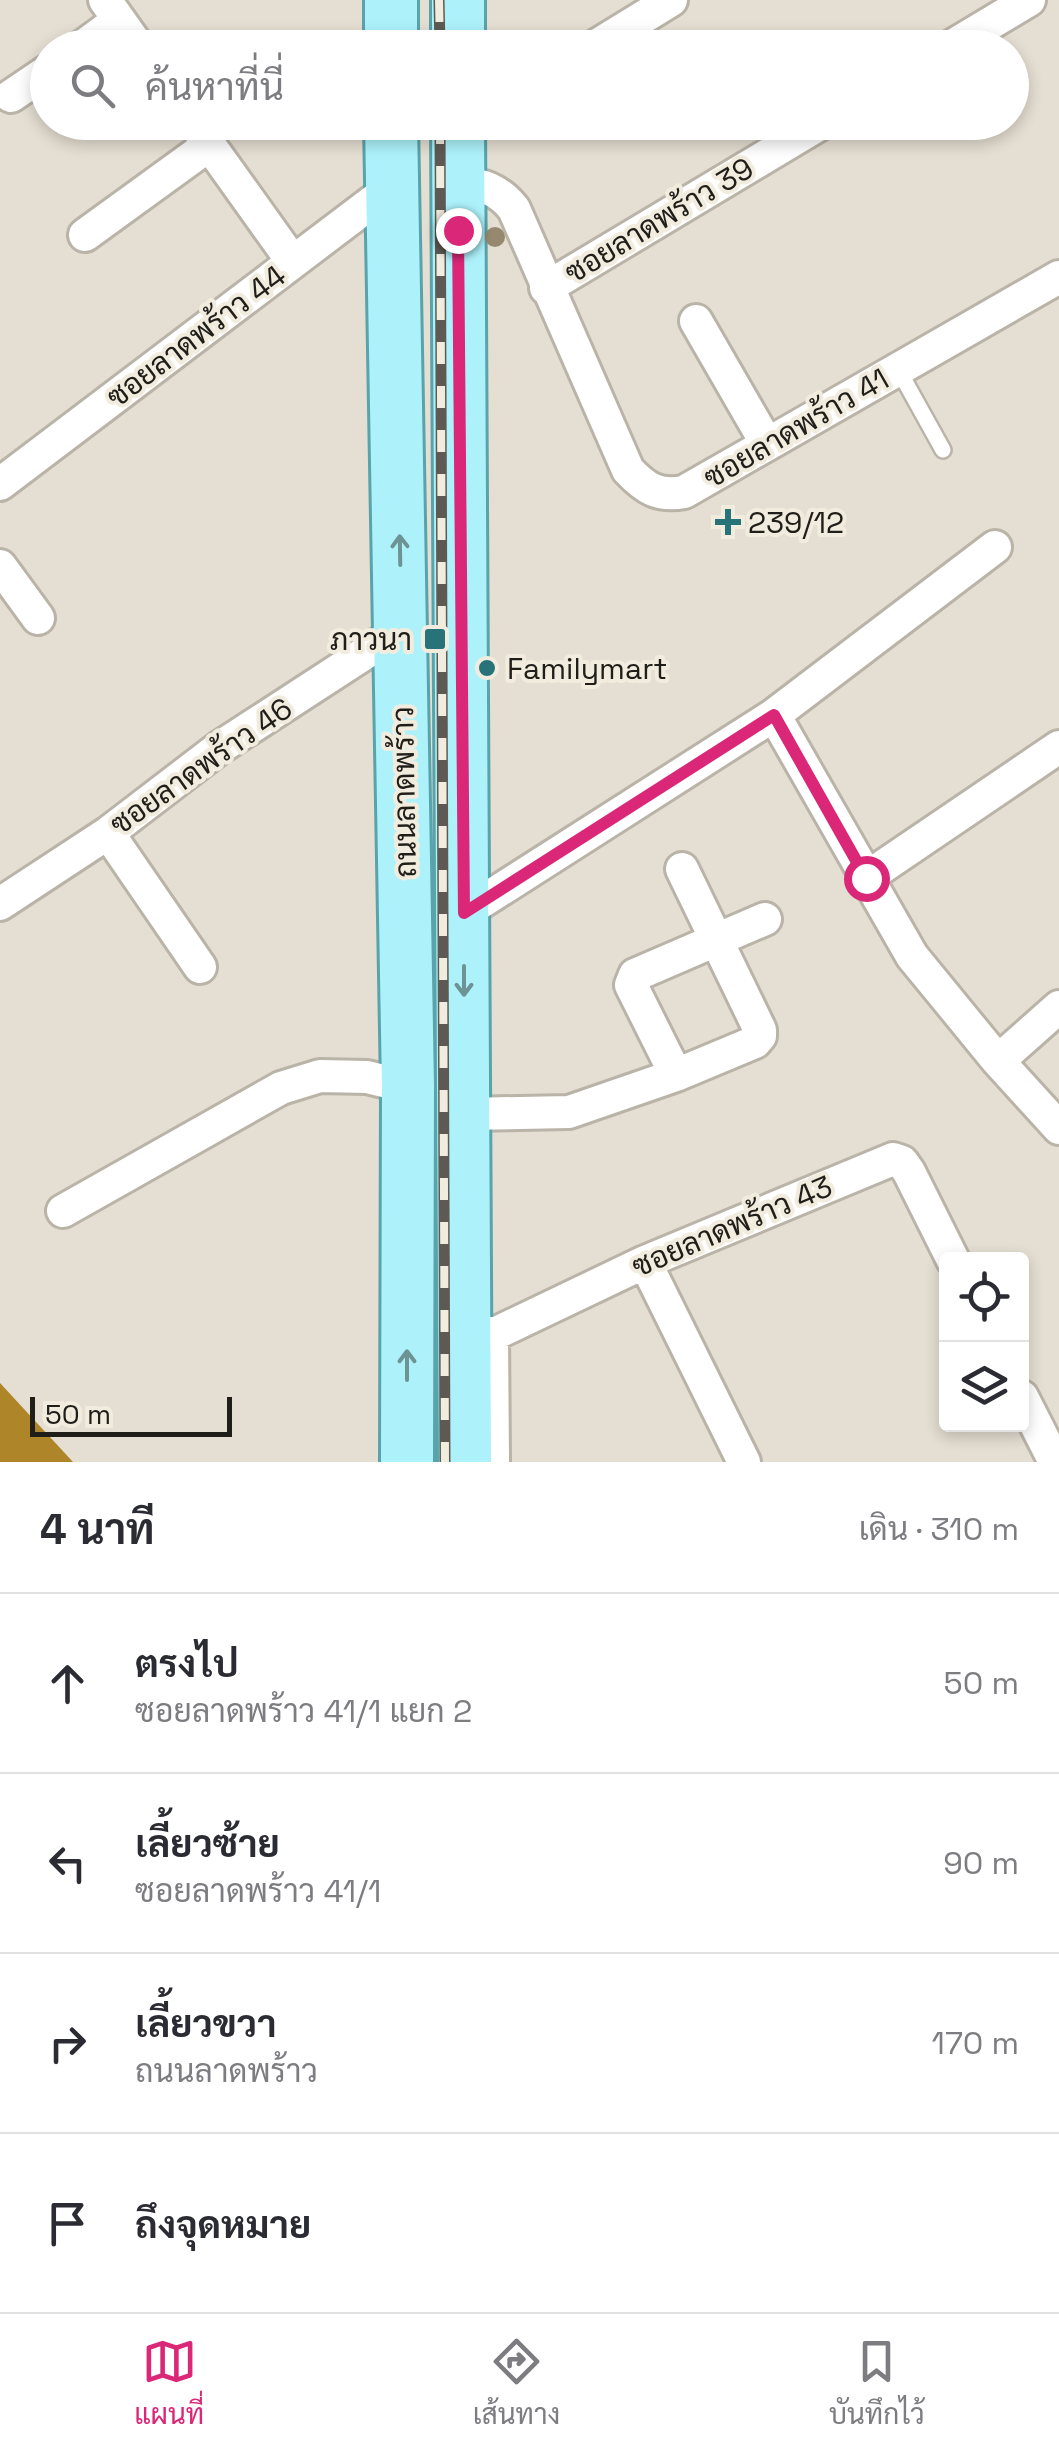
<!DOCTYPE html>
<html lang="th">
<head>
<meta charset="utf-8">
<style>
	:root { --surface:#fff; --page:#f7f7f7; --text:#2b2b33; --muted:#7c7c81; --line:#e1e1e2; --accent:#db2777 }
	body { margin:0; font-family:"Space Grotesk",Sarabun,sans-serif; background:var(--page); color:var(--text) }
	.controls { position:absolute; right:30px; bottom:30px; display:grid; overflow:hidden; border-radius:10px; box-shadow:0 5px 15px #0003 }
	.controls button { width:90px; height:90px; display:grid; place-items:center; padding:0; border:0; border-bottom:2px solid var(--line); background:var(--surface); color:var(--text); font:50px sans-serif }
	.scale { position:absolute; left:30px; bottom:25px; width:202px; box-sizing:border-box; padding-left:10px; border:5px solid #201e19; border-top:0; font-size:28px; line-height:35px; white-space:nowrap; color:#201e19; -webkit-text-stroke:8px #f2ecdf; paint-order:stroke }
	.stop { position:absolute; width:30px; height:30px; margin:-22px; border:8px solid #db2777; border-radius:50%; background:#fff }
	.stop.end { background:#db2777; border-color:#fff; box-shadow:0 2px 10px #0008 }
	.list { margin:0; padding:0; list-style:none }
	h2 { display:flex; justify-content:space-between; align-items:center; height:130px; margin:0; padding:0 40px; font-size:42px }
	h2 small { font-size:32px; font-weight:400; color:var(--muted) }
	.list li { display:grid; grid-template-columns:65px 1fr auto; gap:30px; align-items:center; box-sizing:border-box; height:180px; padding:0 40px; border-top:2px solid var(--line) }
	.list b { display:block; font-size:38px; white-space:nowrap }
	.list p { margin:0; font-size:32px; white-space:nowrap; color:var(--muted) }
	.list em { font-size:32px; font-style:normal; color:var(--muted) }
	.icon { flex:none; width:55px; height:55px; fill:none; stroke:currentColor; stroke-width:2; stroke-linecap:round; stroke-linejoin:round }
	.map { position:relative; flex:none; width:1059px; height:1462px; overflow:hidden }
	.search { position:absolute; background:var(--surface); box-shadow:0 5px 15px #0003; left:30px; right:30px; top:30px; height:110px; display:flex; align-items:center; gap:25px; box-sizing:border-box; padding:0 35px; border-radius:55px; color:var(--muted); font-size:38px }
	.sheet { height:850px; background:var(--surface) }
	nav { display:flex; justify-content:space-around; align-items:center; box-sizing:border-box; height:140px; border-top:2px solid var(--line); background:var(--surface); font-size:28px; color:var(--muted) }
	nav a { display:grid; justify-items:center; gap:5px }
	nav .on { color:var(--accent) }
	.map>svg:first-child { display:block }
	.water { fill:#ae8528 }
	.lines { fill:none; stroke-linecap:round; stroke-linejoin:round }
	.service-casing { stroke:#bab3a7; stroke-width:20 }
	.minor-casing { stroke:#bab3a7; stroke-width:38 }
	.primary-casing { stroke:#59a3aa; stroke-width:58 }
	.service { stroke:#fff; stroke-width:15 }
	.minor { stroke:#fff; stroke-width:32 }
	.primary { stroke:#adf2fb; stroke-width:52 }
	.rail-casing { stroke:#5e5a53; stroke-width:11 }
	.rail { stroke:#f2ecdf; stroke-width:8; stroke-dasharray:22; stroke-linecap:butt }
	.tree { fill:#968970 }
	.oneway { stroke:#6e9395 }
	.route { stroke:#db2777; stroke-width:12 }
	.poi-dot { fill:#28727a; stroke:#f2ecdf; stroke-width:4 }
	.labels { text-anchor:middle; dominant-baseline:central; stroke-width:8; stroke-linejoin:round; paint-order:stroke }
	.street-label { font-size:30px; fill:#201e19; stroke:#f2ecdf }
	.poi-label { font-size:30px; fill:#201e19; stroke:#f2ecdf; text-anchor:start }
</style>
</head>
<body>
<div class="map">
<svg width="1059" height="1462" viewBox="0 0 1059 1462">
	<rect width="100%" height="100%" fill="#e5ded2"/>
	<!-- water -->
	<path class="water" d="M0 1383 73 1462H0Z"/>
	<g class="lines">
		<!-- service casing -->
		<g class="service-casing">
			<path id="service" d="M898 369 943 450"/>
		</g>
		<!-- minor casing -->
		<g class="minor-casing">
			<path id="minor" d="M105 0 139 48
				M81 48 119 20
				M593 48 671 0
				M949 48 1029 0
				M11 96 48 71
				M193 122 293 262
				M459 183C483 184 499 190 514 209L628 470C645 488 658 497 684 492L1059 277
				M85 235 209 145
				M546 288 823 122
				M696 321 767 444
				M0 484 392 187
				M0 566 38 618
				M774 715 912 956 998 1061 1059 1128
				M108 833 200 967
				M866 878 1059 747
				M0 904 108 833 219 748 402 629
				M464 913 774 715 995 547
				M998 1061 1059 1007
				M676 1075 631 985 635 975 765 919
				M464 1114 569 1112 676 1075 755 1042 760 1036V1030L682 869
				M63 1211 281 1088 320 1076 367 1077 408 1087
				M645 1262 744 1462
				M492 1333 493 1462
				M465 1348 645 1262 893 1159 902 1162 909 1172 953 1260
				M1022 1397 1055 1462"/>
		</g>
		<!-- primary casing -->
		<g class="primary-casing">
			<path id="primary" d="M391 0V48
				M458 0V48
				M391 122 408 1087 407 1462
				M458 122 465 1462"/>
		</g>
		<!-- service -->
		<use href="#service" class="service"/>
		<!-- minor -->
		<use href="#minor" class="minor"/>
		<!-- primary -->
		<use href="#primary" class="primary"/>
		<!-- rail casing -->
		<g class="rail-casing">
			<path id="rail" d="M439 0 440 48
				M440 122 445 1462"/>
		</g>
		<!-- rail -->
		<use href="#rail" class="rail"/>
	</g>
	<!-- trees -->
	<circle class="tree" cx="495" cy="237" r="10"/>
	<!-- one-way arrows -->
	<defs><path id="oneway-shaft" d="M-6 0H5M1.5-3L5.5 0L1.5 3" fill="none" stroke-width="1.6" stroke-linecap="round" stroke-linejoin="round" transform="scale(2.5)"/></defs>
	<g class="oneway">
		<use href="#oneway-shaft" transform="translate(400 550) rotate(-91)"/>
		<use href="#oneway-shaft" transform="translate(464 981) rotate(90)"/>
		<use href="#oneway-shaft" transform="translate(407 1365) rotate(-90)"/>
	</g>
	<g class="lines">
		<!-- route -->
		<path class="route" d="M458 230 464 913 774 715 866 878"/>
	</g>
	<!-- markers -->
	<g class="poi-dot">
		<path d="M723 507h10v10h10v10h-10v10h-10v-10h-10v-10h10z"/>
		<rect x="423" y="627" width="24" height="24" rx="5"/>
		<circle cx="487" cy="668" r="10"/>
	</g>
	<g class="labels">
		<!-- street labels -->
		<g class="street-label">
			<text transform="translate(659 220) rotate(-31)">ซอยลาดพร้าว 39</text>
			<text transform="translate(196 336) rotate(-37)">ซอยลาดพร้าว 44</text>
			<text transform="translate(796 428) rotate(-30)">ซอยลาดพร้าว 41</text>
			<text transform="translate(201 766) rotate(-35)">ซอยลาดพร้าว 46</text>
			<text transform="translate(404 792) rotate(-91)">ถนนลาดพร้าว</text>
			<text transform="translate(732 1226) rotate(-23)">ซอยลาดพร้าว 43</text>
		</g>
		<!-- poi labels -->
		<g class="poi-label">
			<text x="748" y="522">239/12</text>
			<text x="412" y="639" text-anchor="end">ภาวนา</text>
			<text x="507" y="668">Familymart</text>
		</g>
	</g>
</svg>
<div class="controls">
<button><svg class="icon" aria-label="locate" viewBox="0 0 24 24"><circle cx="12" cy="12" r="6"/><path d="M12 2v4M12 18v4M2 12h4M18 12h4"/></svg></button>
<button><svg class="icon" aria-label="layers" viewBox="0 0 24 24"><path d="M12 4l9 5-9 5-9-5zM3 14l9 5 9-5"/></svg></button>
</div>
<div class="scale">50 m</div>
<div class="stop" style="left:866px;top:878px"></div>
<div class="stop end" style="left:458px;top:230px"></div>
<div class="search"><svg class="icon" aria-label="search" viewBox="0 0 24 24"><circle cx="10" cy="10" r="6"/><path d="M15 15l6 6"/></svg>ค้นหาที่นี่</div>
</div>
<section class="sheet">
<h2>4 นาที<small>เดิน · 310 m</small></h2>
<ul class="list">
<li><svg class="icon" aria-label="ahead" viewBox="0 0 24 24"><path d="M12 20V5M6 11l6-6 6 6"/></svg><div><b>ตรงไป</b><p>ซอยลาดพร้าว 41/1 แยก 2</p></div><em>50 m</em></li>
<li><svg class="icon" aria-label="left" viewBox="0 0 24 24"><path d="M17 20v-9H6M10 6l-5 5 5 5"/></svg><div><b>เลี้ยวซ้าย</b><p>ซอยลาดพร้าว 41/1</p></div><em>90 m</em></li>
<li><svg class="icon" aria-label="right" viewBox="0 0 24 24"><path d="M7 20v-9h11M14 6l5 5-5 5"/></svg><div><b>เลี้ยวขวา</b><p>ถนนลาดพร้าว</p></div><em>170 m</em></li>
<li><svg class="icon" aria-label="arrive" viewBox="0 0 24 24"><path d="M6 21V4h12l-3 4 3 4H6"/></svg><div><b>ถึงจุดหมาย</b></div></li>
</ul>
</section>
<nav>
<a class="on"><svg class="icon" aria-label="map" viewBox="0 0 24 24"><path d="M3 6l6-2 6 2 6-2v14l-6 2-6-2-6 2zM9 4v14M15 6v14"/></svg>แผนที่</a>
<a><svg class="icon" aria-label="directions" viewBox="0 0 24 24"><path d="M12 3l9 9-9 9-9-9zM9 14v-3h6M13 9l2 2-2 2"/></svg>เส้นทาง</a>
<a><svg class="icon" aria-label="saved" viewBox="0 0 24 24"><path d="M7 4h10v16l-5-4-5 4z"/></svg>บันทึกไว้</a>
</nav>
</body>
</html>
